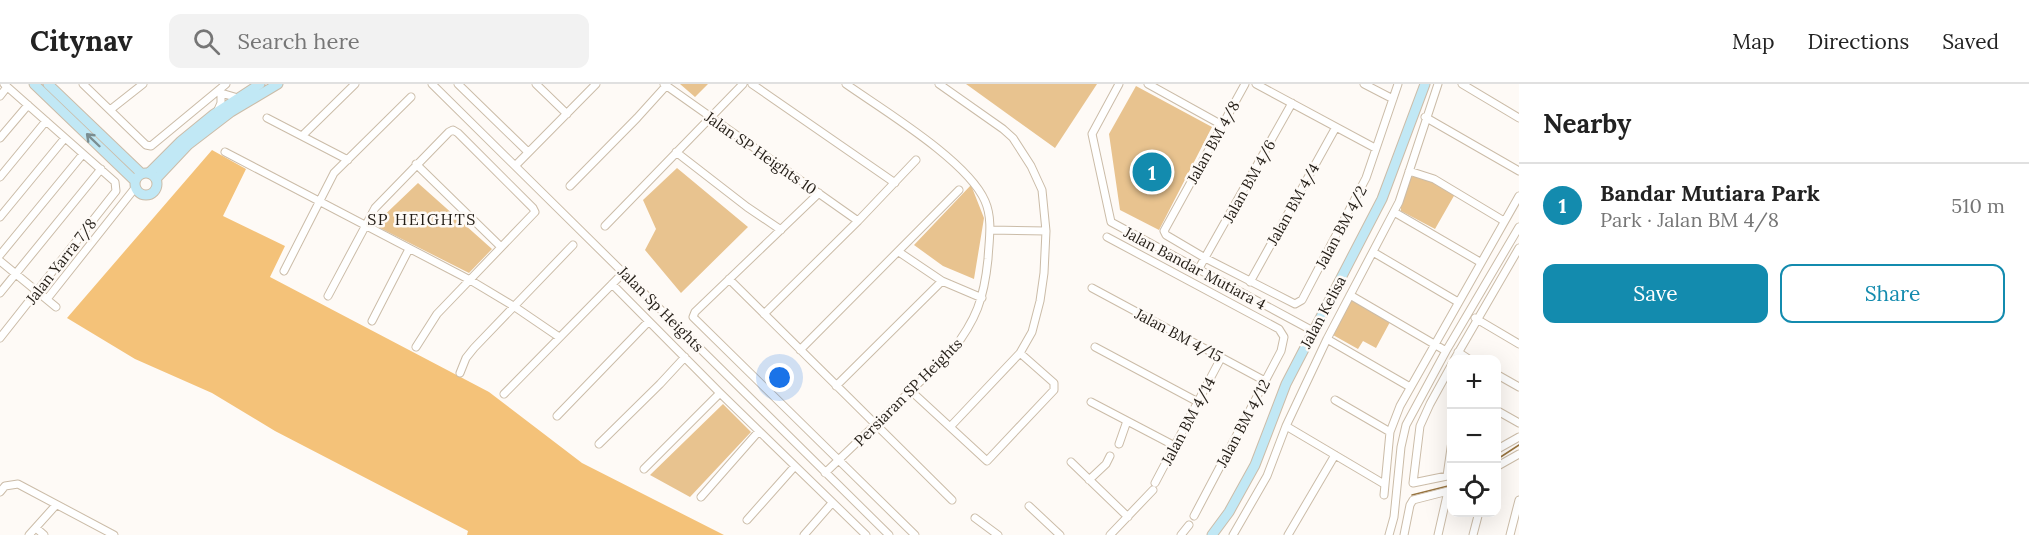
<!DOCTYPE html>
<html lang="en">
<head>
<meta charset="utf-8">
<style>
	:root { --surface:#fff; --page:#f2f2f2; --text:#222; --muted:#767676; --line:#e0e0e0; --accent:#138bae }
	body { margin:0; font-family:Lora,serif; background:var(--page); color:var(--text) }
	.controls { position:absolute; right:18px; bottom:18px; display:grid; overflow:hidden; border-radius:12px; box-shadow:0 6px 24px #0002 }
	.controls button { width:54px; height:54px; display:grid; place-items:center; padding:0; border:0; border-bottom:2px solid var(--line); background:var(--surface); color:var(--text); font:30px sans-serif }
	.you { position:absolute; left:780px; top:294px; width:21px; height:21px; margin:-15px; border:4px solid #fff; border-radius:50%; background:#1a73e8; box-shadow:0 0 0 9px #1a73e833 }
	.badge { display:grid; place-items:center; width:39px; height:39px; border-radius:50%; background:var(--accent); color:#fff; font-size:20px; font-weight:700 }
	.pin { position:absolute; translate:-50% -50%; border:3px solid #fff; box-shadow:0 2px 6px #0006 }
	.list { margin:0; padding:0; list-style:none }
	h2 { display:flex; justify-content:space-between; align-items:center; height:78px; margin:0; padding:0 24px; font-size:26px }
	h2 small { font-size:20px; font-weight:400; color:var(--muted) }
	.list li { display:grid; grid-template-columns:39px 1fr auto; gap:18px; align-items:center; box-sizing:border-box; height:84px; padding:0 24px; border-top:2px solid var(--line) }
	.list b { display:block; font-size:22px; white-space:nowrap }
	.list p { margin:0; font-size:20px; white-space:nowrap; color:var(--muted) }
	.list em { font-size:20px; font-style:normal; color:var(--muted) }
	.actions { display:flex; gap:12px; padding:18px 24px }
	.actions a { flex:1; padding:14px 0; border:2px solid var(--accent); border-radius:12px; text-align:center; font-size:21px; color:var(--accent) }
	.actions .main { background:var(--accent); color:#fff }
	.icon { flex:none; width:33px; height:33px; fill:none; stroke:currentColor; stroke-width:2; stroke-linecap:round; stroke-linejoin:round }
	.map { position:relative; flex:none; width:1519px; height:451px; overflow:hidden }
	header { display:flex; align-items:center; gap:36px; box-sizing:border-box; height:84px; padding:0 30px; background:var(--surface); border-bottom:2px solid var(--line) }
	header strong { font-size:28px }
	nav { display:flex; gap:33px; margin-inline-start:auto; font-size:21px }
	.search { width:420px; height:54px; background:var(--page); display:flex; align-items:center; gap:15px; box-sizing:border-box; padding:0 21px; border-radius:12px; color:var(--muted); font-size:22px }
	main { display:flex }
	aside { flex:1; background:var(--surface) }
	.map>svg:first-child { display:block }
	.green { fill:#e8c38f }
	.forest { fill:#f4c279 }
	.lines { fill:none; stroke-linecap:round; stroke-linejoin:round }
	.stream { stroke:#97733e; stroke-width:1.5 }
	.street-casing { stroke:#cbbca8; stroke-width:9 }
	.secondary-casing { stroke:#cbbca8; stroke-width:11 }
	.street { stroke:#fff; stroke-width:7 }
	.secondary { stroke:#c1e8f5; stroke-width:9 }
	.oneway { stroke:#7a8d91 }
	.labels { text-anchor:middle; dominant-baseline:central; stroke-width:5; stroke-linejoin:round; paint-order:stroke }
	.street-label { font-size:15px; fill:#231d16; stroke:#fefaf6 }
	.neighbourhood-label { font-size:16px; letter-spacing:1.5px; fill:#231d16; stroke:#fefaf6 }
</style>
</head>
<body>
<header>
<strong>Citynav</strong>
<div class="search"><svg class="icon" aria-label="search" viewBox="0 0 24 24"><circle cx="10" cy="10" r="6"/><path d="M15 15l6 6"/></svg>Search here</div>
<nav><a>Map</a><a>Directions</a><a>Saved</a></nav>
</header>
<main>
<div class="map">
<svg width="1519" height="451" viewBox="0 0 1519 451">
	<rect width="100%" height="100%" fill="#fefaf6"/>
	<!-- green -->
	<path class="green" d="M680 0H708L695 13Z
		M966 0H1097L1055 64Z
		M1136 2 1212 43 1159 146 1120 126 1109 50Z
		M677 84 748 143 681 209 645 166 656 145 643 116Z
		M1416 91 1431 96 1455 110 1435 145 1401 127C1400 117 1407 104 1410 94Z
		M418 99 492 165 469 189 374 141Z
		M971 101 984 134 974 195 943 182 914 161Z
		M1352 215 1390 238 1376 264 1363 257 1358 265 1333 251Z
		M723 320 751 348 690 413 650 391Z"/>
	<!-- forest -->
	<path class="forest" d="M212 66 246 85 223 132 285 162 270 193 489 308 582 379 724 451H467L468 447 275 347 212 309 135 275 67 234Z"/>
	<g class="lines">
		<!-- stream -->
		<path class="stream" d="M1496 376 1519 361
			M1412 411 1452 401"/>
		<!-- street casing -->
		<g class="street-casing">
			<path id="street" d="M83 0 146 61 151 62 226 0
				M432 0 889 451
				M458 0 528 68
				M536 0 567 30
				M664 0 858 137
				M752 0 895 99
				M939 0 1003 45 1013 54 1031 82 1042 106 1046 147 1044 189 1040 217 1032 248 1020 269 950 343
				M1119 0 1092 50 1111 138 1313 247
				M1148 0 1222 41
				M1245 0 1164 147 1166 151 1205 174 1295 220 1302 216 1366 94 1398 0
				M1256 0 1375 64
				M1364 0 1393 15
				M1462 0 1519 34
				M0 12 7 3
				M110 26 143 0
				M217 28 221 19V9L238 14
				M1425 33 1519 87
				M267 34 348 76
				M303 51 355 0
				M0 54 28 21
				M225 68 470 196 515 223 559 253
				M676 68 747 123 781 146
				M416 80 501 163
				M516 81 596 0
				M1409 87 1434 95 1504 137
				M0 93 46 37
				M570 102 637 34 666 2
				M819 109 695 228 693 233 915 451
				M1394 128 1480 178
				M0 133 65 54
				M605 142 743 0
				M990 146 1046 147
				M1107 153 1279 245 1284 253 1281 267 1194 432
				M899 168 942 197 982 214
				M1373 168 1458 218
				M0 171 83 70
				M0 177 56 223
				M1198 186 1292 19
				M284 187 334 89 411 13
				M729 195 952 416
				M1250 198 1336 43
				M612 200 720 309 866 451
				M1092 204 1265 297
				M0 209 101 85
				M1350 211 1446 267
				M328 212 375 124 449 48 453 46 458 49 533 124 535 128 437 230 416 263
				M47 215 135 104
				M764 230 858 137 916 76
				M1475 234 1519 260
				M372 237 409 165
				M0 254 116 107 115 98 4 0
				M1327 255 1410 303
				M1095 263 1198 318
				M800 266 959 106
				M1458 268 1470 276
				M1454 276 1519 164
				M1452 280 1430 320 1420 342 1413 399 1452 391
				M460 289 466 274 474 264 573 161
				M1496 290 1519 303
				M836 302 942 197
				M911 307 987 377 1054 306V299L1020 269
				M504 310 624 188
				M1335 316 1390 348
				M1091 318 1175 362
				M1496 326 1519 339
				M557 332 648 238
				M1286 342 1384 400
				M599 360 660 300 685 273
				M1119 360 1127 337
				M1496 366 1519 353
				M1071 378 1128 433
				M1496 383 1519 370
				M644 385 720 309
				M825 389 952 267C976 236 984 215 988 175 989 156 993 135 985 117 968 77 883 26 846 0
				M1447 392 1452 357
				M1089 396 1106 380 1110 372
				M1155 399 1221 274
				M0 408 5 402 18 400 114 451
				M1384 411 1390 348 1400 322 1519 112
				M701 413 759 347
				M1029 422 1060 451
				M975 434 998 451
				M747 436 795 382
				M36 444 44 451
				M29 451 56 421
				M804 451 832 419
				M1110 451 1153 406
				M1181 451 1189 441
				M1233 451 1267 392 1286 342 1327 255 1399 118 1438 0
				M1288 451 1335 371
				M1389 451 1394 433 1401 363 1406 341 1446 267 1519 143
				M1404 451 1410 421 1413 416 1452 406
				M1438 451 1448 407
				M1473 451 1479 428
				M1510 451 1519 416"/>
		</g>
		<!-- secondary casing -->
		<g class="secondary-casing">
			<path id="secondary" d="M34 0 135 97
				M48 0 142 90
				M135 100a11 11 0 1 1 22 0a11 11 0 1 1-22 0Z
				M149 89 181 57 214 30 260 0
				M156 95 188 61 231 28 278 0
				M1212 451 1229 428 1255 381 1286 300 1382 115 1425 0"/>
		</g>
		<!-- street -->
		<use href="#street" class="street"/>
		<!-- secondary -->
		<use href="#secondary" class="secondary"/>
	</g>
	<!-- one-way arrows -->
	<defs><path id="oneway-shaft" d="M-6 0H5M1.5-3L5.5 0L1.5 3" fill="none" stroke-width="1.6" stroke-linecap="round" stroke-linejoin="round" transform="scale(1.5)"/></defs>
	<use class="oneway" href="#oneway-shaft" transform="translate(93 56) rotate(-136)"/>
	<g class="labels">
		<!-- street labels -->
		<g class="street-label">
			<text transform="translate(1213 58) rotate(-61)">Jalan BM 4/8</text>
			<text transform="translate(761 69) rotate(35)">Jalan SP Heights 10</text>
			<text transform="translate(1249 97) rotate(-61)">Jalan BM 4/6</text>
			<text transform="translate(1293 120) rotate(-61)">Jalan BM 4/4</text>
			<text transform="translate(1341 143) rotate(-62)">Jalan BM 4/2</text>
			<text transform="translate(61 177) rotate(-52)">Jalan Yarra 7/8</text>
			<text transform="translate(1195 184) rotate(28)">Jalan Bandar Mutiara 4</text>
			<text transform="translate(661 225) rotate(45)">Jalan Sp Heights</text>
			<text transform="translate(1323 228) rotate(-62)">Jalan Kelisa</text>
			<text transform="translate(1179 251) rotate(28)">Jalan BM 4/15</text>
			<text transform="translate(908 308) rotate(-45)">Persiaran SP Heights</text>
			<text transform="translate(1188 337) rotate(-62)">Jalan BM 4/14</text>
			<text transform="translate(1243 339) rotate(-62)">Jalan BM 4/12</text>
		</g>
		<!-- neighbourhood labels -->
		<g class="neighbourhood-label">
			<text x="422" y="135">SP HEIGHTS</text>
		</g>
	</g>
</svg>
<div class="controls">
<button>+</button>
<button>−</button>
<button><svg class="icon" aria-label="locate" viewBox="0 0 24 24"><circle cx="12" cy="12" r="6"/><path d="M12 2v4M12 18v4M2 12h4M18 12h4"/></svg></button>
</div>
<div class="you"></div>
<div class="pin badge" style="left:1152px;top:88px">1</div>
</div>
<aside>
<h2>Nearby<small></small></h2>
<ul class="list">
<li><span class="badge">1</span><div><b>Bandar Mutiara Park</b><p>Park · Jalan BM 4/8</p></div><em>510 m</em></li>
</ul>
<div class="actions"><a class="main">Save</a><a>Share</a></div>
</aside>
</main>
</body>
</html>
